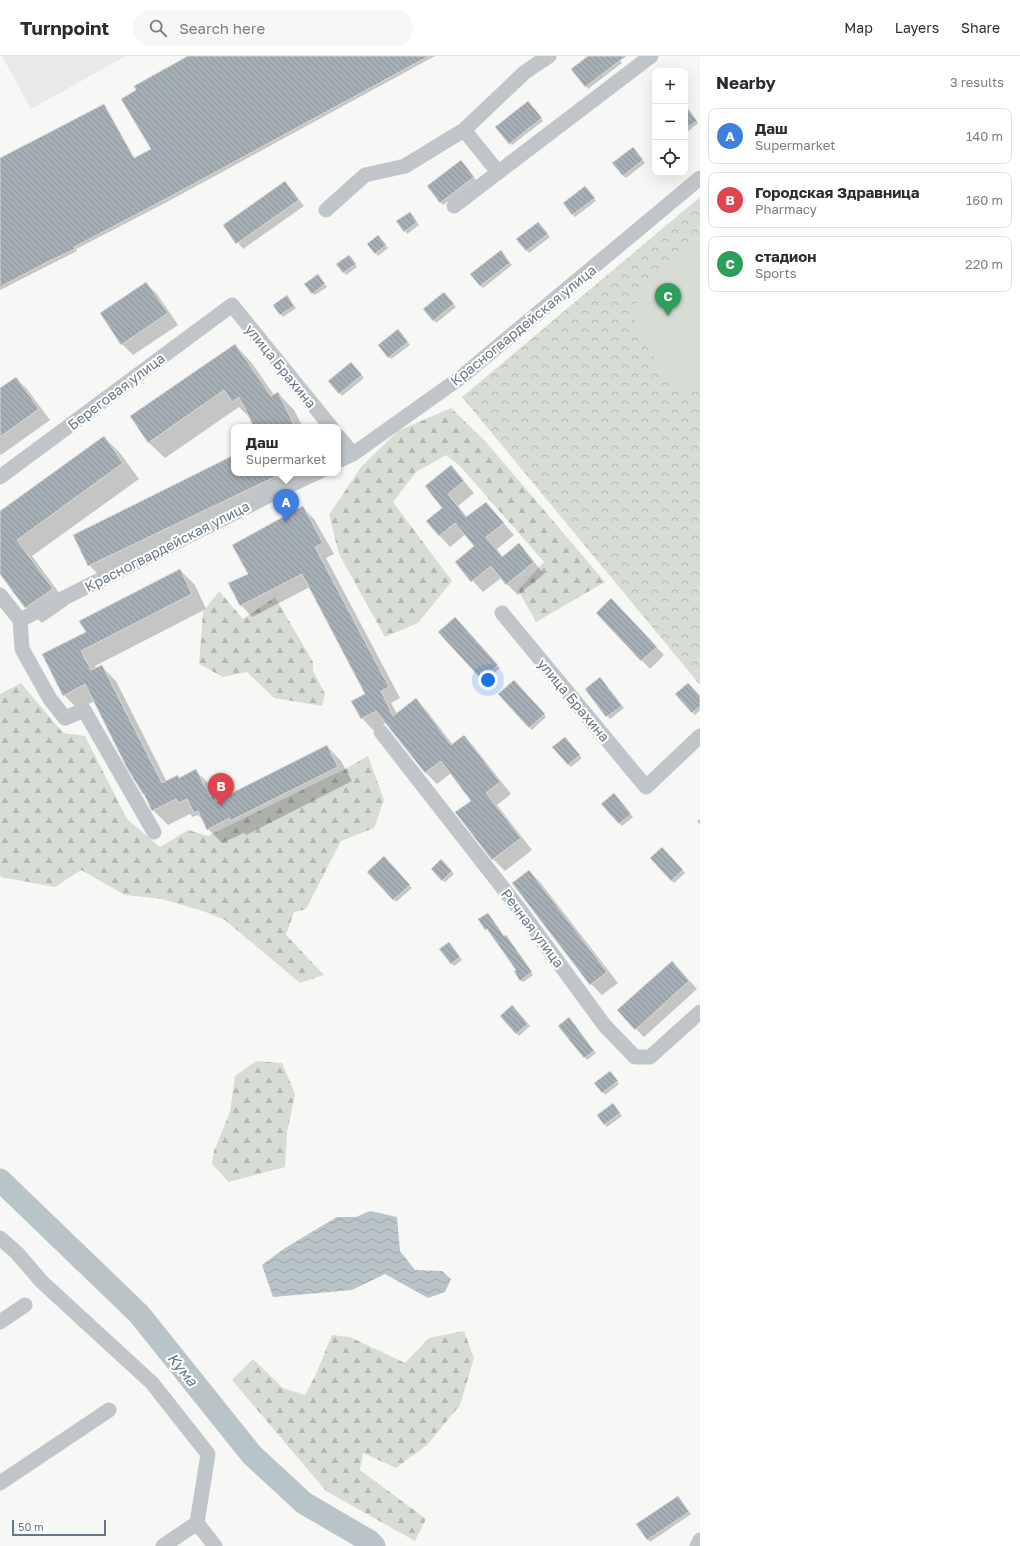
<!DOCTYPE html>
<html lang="en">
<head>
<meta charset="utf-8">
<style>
	:root { --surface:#fff; --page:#f7f7f7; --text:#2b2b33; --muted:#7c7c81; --line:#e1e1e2; --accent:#2563eb }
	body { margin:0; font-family:"Golos Text",sans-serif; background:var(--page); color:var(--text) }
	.controls { position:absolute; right:12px; top:12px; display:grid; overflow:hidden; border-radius:8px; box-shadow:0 4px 16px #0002 }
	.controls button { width:36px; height:36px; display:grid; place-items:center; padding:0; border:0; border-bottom:1px solid var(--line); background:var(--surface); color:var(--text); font:20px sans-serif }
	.scale { position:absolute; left:12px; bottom:10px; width:94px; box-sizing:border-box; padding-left:4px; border:2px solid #667786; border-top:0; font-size:11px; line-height:14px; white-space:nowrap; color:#667786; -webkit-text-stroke:3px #fff; paint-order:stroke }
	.you { position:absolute; left:488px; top:624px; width:14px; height:14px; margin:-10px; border:3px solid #fff; border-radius:50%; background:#1a73e8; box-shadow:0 0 0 6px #1a73e833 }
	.badge { display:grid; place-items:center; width:26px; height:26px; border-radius:50%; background:var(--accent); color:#fff; font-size:13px; font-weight:700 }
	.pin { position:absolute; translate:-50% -33px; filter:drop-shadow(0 1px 2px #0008) }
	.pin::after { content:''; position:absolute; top:21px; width:14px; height:12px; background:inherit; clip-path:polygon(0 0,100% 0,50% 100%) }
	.popup { position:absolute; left:231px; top:368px; width:110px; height:52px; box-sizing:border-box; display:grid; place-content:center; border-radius:8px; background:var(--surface); filter:drop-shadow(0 1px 3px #0005); font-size:13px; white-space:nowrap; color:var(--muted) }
	.popup b { font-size:15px; color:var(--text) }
	.popup::after { content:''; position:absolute; left:50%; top:100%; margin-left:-8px; border:8px solid transparent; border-top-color:var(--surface) }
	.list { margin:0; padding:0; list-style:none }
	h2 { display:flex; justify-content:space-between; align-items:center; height:52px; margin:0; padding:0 16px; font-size:17px }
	h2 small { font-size:13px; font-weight:400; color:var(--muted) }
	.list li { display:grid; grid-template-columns:26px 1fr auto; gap:12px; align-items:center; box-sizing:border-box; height:56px; margin:0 8px 8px; padding:0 8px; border:1px solid var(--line); border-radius:8px }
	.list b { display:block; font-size:15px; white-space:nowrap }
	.list p { margin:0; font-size:13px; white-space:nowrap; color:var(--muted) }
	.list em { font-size:13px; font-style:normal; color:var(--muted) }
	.icon { flex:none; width:22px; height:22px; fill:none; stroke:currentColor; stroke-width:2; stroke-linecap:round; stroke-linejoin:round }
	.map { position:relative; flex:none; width:700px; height:1490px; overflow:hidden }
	header { display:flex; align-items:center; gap:24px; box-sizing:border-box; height:56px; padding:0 20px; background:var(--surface); border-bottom:1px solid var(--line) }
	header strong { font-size:19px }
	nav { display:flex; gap:22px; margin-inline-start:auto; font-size:14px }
	.search { width:280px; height:36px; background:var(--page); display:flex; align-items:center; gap:10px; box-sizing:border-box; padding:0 14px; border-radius:22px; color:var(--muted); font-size:15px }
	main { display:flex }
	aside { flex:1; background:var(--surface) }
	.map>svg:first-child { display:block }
	.built { fill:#e8e9e8 }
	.forest { fill:url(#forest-firs) }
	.park { fill:url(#park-crowns) }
	.garden { fill:#d7ddd4 }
	.water { fill:url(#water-waves) }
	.shadow { fill:#0003 }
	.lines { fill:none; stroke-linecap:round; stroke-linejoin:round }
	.river { stroke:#b9c4c9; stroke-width:23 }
	.building { fill:url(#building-back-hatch); stroke:#d9d9d7 }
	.street { stroke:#c0c5c9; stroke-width:15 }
	.labels { text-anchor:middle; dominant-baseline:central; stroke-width:4; stroke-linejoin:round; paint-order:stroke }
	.street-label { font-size:14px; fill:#667786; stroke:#fff }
	.water-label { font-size:15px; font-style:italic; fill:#637882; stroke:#fff }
</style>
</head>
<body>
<header>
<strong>Turnpoint</strong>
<div class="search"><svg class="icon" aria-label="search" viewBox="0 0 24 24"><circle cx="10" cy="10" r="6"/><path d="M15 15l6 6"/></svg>Search here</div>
<nav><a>Map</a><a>Layers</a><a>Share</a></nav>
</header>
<main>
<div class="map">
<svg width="700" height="1490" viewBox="0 0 700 1490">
	<defs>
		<pattern id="forest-firs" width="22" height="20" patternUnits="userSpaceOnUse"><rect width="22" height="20" fill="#d7ddd4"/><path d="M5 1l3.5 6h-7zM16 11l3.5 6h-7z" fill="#b2b8b2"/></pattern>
		<pattern id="park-crowns" width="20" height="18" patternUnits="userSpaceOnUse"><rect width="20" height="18" fill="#d7ddd4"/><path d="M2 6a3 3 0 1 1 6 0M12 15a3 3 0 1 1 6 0" fill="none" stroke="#b2b8b2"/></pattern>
		<pattern id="water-waves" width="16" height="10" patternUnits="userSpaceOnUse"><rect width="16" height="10" fill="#b9c4c9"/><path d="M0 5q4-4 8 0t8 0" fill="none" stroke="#9aa4a9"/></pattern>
		<pattern id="building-back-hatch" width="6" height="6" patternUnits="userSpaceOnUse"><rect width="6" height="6" fill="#a6afb6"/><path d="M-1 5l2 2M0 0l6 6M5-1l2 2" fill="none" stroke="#8b939a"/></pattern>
	</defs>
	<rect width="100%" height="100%" fill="#f7f8f5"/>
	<!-- built -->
	<path class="built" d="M2 0H126L31 53Z"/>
	<!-- forest -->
	<path class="forest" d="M451 352 486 386 605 526 536 566 518 534 544 506 460 410 446 399 416 416 393 446 452 525 418 567 385 581 339 498 329 459 361 411 398 375Z
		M219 535 243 563 275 541 313 606V615L325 638 322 650 274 642 247 616 223 621 199 608 203 556Z
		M21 627 63 677 85 680 127 763 160 791 188 774 208 780 347 712 368 700 384 744 374 772 341 785 306 853 294 856 286 879 324 919 300 927 225 864 203 855 162 843 125 839 81 814 55 831 1 821 0 819V638Z
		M256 1005 282 1007 295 1038 287 1077 285 1111 229 1126 212 1108 214 1095 230 1056 235 1020Z
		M464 1275 474 1302 460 1349 427 1389 396 1412 363 1397 360 1414 426 1463 415 1485 326 1435 232 1324 253 1303 283 1332 305 1339 316 1318 332 1279 350 1281 405 1307 429 1282Z"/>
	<!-- park -->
	<path class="park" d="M700 141V629L462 341Z"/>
	<!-- garden -->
	<path class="garden" d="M700 184V335L678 333 634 274 637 246 647 225Z"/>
	<!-- water -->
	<path class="water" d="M370 1155 397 1161 400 1195 415 1214 442 1215 451 1223 445 1236 428 1242 385 1218 352 1234 273 1241 262 1209 285 1192 337 1161H356Z"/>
	<!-- shadow -->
	<path class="shadow" d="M190 0H435L167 146 76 193 77 195 0 234V104L104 49 135 103 153 93Z
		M590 0H616L622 7 588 33 586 30Z
		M531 49 543 65 512 89 509 87Z
		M685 53 688 54 698 67 685 78Z
		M635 95 645 107 626 122 623 120Z
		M463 107 476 124 443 149 428 130Z
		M285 126 304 150 243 193 224 169Z
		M588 134 596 145 575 161 573 159Z
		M412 159 419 169 407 178 405 175Z
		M540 169 550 181 529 197 518 183Z
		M381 183 388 192 378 200 376 197Z
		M503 198 512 209 483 232 480 229Z
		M351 202 357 211 346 219 338 208Z
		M320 222 327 231 315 239 313 237Z
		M146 227 157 238 178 269 133 299 122 288Z
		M447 240 456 251 436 267 434 264Z
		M289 243 296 252 283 261 281 258Z
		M401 277 410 289 391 303 389 301Z
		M235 289 251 306 274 339 278 337 294 354 303 371H256L249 361 239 351 165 402 148 386Z
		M354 310 364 322 342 340 340 337Z
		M16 322 27 333 50 364 1 399 0 398V333Z
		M104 381 120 397 139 423 32 500 68 549 42 567 25 551 0 516V457Z
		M234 400V417H325L327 420 105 525 89 509Z
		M451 410 474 437 458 450 468 462 486 447 514 479 497 493 503 501 519 488 544 518 518 539 501 522 483 536 456 506 476 490 466 478 450 491 439 479Z
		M303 452 314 463 334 498 326 502 400 642 391 647 397 658 416 644 427 655 453 689 464 680 475 692 511 738 497 749 532 794 505 815 493 803 457 756 472 745 451 717 437 728 426 717 386 667 373 674 362 662 366 638 310 531 252 561 241 549 249 518Z
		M180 514 195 529 206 553 95 610 96 613 101 610 116 625 167 726 180 723 196 715 210 729 218 745 327 690 341 705 352 725 246 779 244 777 222 787 208 773 203 765 198 759 193 761 190 758 168 769 153 754 95 645 78 653 64 639 87 577Z
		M619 552 664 599 650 613 597 557Z
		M455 562 500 612 485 626 440 576Z
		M514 625 546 661 532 674 499 638Z
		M603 625 624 652 610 663 587 633Z
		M677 638 700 641V654L695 659Z
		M567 684 582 702 571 711 568 709Z
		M616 741 633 761 622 770 603 748Z
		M700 763V769L697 765Z
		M662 792 685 817 674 827 651 802Z
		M384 802 412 832 396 846 369 816Z
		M441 805 454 818 445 826 432 813Z
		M529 815 540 826 618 927 602 939 591 928Z
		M479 864 508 883 533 919 523 926 521 924 517 914 490 875 486 873Z
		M451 889 462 904 454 910 440 893Z
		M680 914 697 933 644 981 636 973Z
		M512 950 530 970 519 980 502 960Z
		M571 965 596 997 587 1004 560 970Z
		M612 1018 619 1028 605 1039 596 1027Z
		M615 1051 622 1060 607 1071 605 1068Z
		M678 1441 691 1458 650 1486 638 1469Z"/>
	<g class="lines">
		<!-- river -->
		<path class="river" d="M0 1124 139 1258 252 1399 304 1447 369 1485 374 1490"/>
	</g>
	<!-- building -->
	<path class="building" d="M188 0H429L164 144 74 191 75 193 47 206 0 231V102L104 48 134 102 151 93 121 43 136 34 134 30Z
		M588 0H626L585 31 571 13Z
		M528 45 542 62 509 88 495 71Z
		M685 49 697 65 685 73Z
		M633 91 643 104 623 120 612 107Z
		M461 104 474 121 440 147 427 130Z
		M285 125 299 144 236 188 223 169Z
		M585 130 595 142 572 159 563 147Z
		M410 156 417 166 404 176 396 165Z
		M538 166 548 178 526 195 516 183Z
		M378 179 386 189 375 198 367 188Z
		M501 194 510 207 480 230 470 218Z
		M349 199 356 208 343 217 336 208Z
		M318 218 325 228 312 238 304 228Z
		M146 226 168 257 121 289 100 257Z
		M444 236 454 248 433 265 423 253Z
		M287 239 294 250 280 259 273 249Z
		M398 273 408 286 388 302 378 289Z
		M235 288 271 340 278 336 295 371H254L239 341 232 346 224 334 148 387 130 360Z
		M351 306 362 319 339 338 328 325Z
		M16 321 39 353 0 381V332Z
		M104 380 123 407 17 484 53 533 25 552 0 518V455Z
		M234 399V417H283L88 510 73 479Z
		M451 409 464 425 448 438 466 461 486 446 504 467 486 481 502 501 519 487 534 506 506 529 491 510 471 526 455 506 474 490 455 467 439 480 426 465 442 452 425 430Z
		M303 450 323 487 315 491 389 631 381 635 393 660 416 642 451 689 464 679 500 726 486 737 521 782 492 804 455 756 471 745 441 705 425 717 376 655 361 663 351 645 365 638 302 518 240 550 228 527 248 518 232 489Z
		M180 513 192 538 81 595 91 614 102 609 162 727 178 719 179 722 196 713 210 741 214 739 216 745 327 689 338 711 230 765 229 762 207 774 198 755 194 757 187 743 178 747 176 743 152 755 144 738H143L127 712 85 628 63 640 42 598 86 576 79 565Z
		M611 542 657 591 641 605 596 557Z
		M455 561 498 609 482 624 438 576Z
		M600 621 622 650 606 661 585 633Z
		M514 624 545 658 529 672 498 638Z
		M688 627 700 640V650L692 657 675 638Z
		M565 681 580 699 568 709 552 691Z
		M614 737 631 758 619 768 601 748Z
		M662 791 683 814 671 825 650 802Z
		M384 800 410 829 393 844 367 816Z
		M441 803 452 815 442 825 431 813Z
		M529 814 607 916 590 929 512 827Z
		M488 857 504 880 506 879 532 916 520 925 514 915 516 914 487 873 485 874 478 863Z
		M449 886 460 901 451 908 439 893Z
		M672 905 689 925 635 974 617 954Z
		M512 949 528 968 516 978 500 960Z
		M569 961 594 995 584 1002 558 970Z
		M610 1015 618 1025 602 1037 594 1027Z
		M613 1047 620 1057 604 1069 597 1059Z
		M678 1440 689 1456 647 1484 636 1468Z"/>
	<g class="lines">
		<!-- street -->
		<path class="street" d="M464 74 525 16 549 0
			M454 150 651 0
			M326 154 365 119 405 110 464 74 498 116
			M338 380 353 398
			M338 405 353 398 460 322 700 122
			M0 421 232 249 331 371
			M0 539 20 564 22 593 50 643 65 662 84 654 154 776
			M502 557 646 731 700 680
			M20 564 314 417
			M381 676 517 850 605 970 635 1001H650L700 956
			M0 1182 17 1197 42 1226 152 1327 208 1398 197 1467 215 1490
			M0 1266 25 1249
			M0 1427 109 1354
			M163 1490 197 1467
			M697 1490 700 1484"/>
	</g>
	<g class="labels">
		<!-- street labels -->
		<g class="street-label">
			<text transform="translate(523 269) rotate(-39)">Красногвардейская улица</text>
			<text transform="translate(281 310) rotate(51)">улица Брахина</text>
			<text transform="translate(116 335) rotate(-37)">Береговая улица</text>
			<text transform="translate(167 490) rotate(-27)">Красногвардейская улица</text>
			<text transform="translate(574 644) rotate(50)">улица Брахина</text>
			<text transform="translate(533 872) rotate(53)">Речная улица</text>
		</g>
		<!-- water labels -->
		<g class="water-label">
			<text transform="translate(183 1313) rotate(51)">Кума</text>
		</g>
	</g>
</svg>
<div class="controls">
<button>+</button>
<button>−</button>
<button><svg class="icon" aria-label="locate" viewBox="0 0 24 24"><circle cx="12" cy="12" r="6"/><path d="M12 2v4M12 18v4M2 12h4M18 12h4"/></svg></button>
</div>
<div class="scale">50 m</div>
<div class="you"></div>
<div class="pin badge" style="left:286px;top:466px;background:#3f7fe0">A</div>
<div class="popup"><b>Даш</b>Supermarket</div>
<div class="pin badge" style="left:221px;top:750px;background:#e0444e">B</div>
<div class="pin badge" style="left:668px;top:260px;background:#2e9e5b">C</div>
</div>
<aside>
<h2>Nearby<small>3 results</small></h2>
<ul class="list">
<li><span class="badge" style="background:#3f7fe0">A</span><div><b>Даш</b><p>Supermarket</p></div><em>140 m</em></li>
<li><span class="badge" style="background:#e0444e">B</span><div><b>Городская Здравница</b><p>Pharmacy</p></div><em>160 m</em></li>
<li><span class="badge" style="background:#2e9e5b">C</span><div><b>стадион</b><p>Sports</p></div><em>220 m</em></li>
</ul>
</aside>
</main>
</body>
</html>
